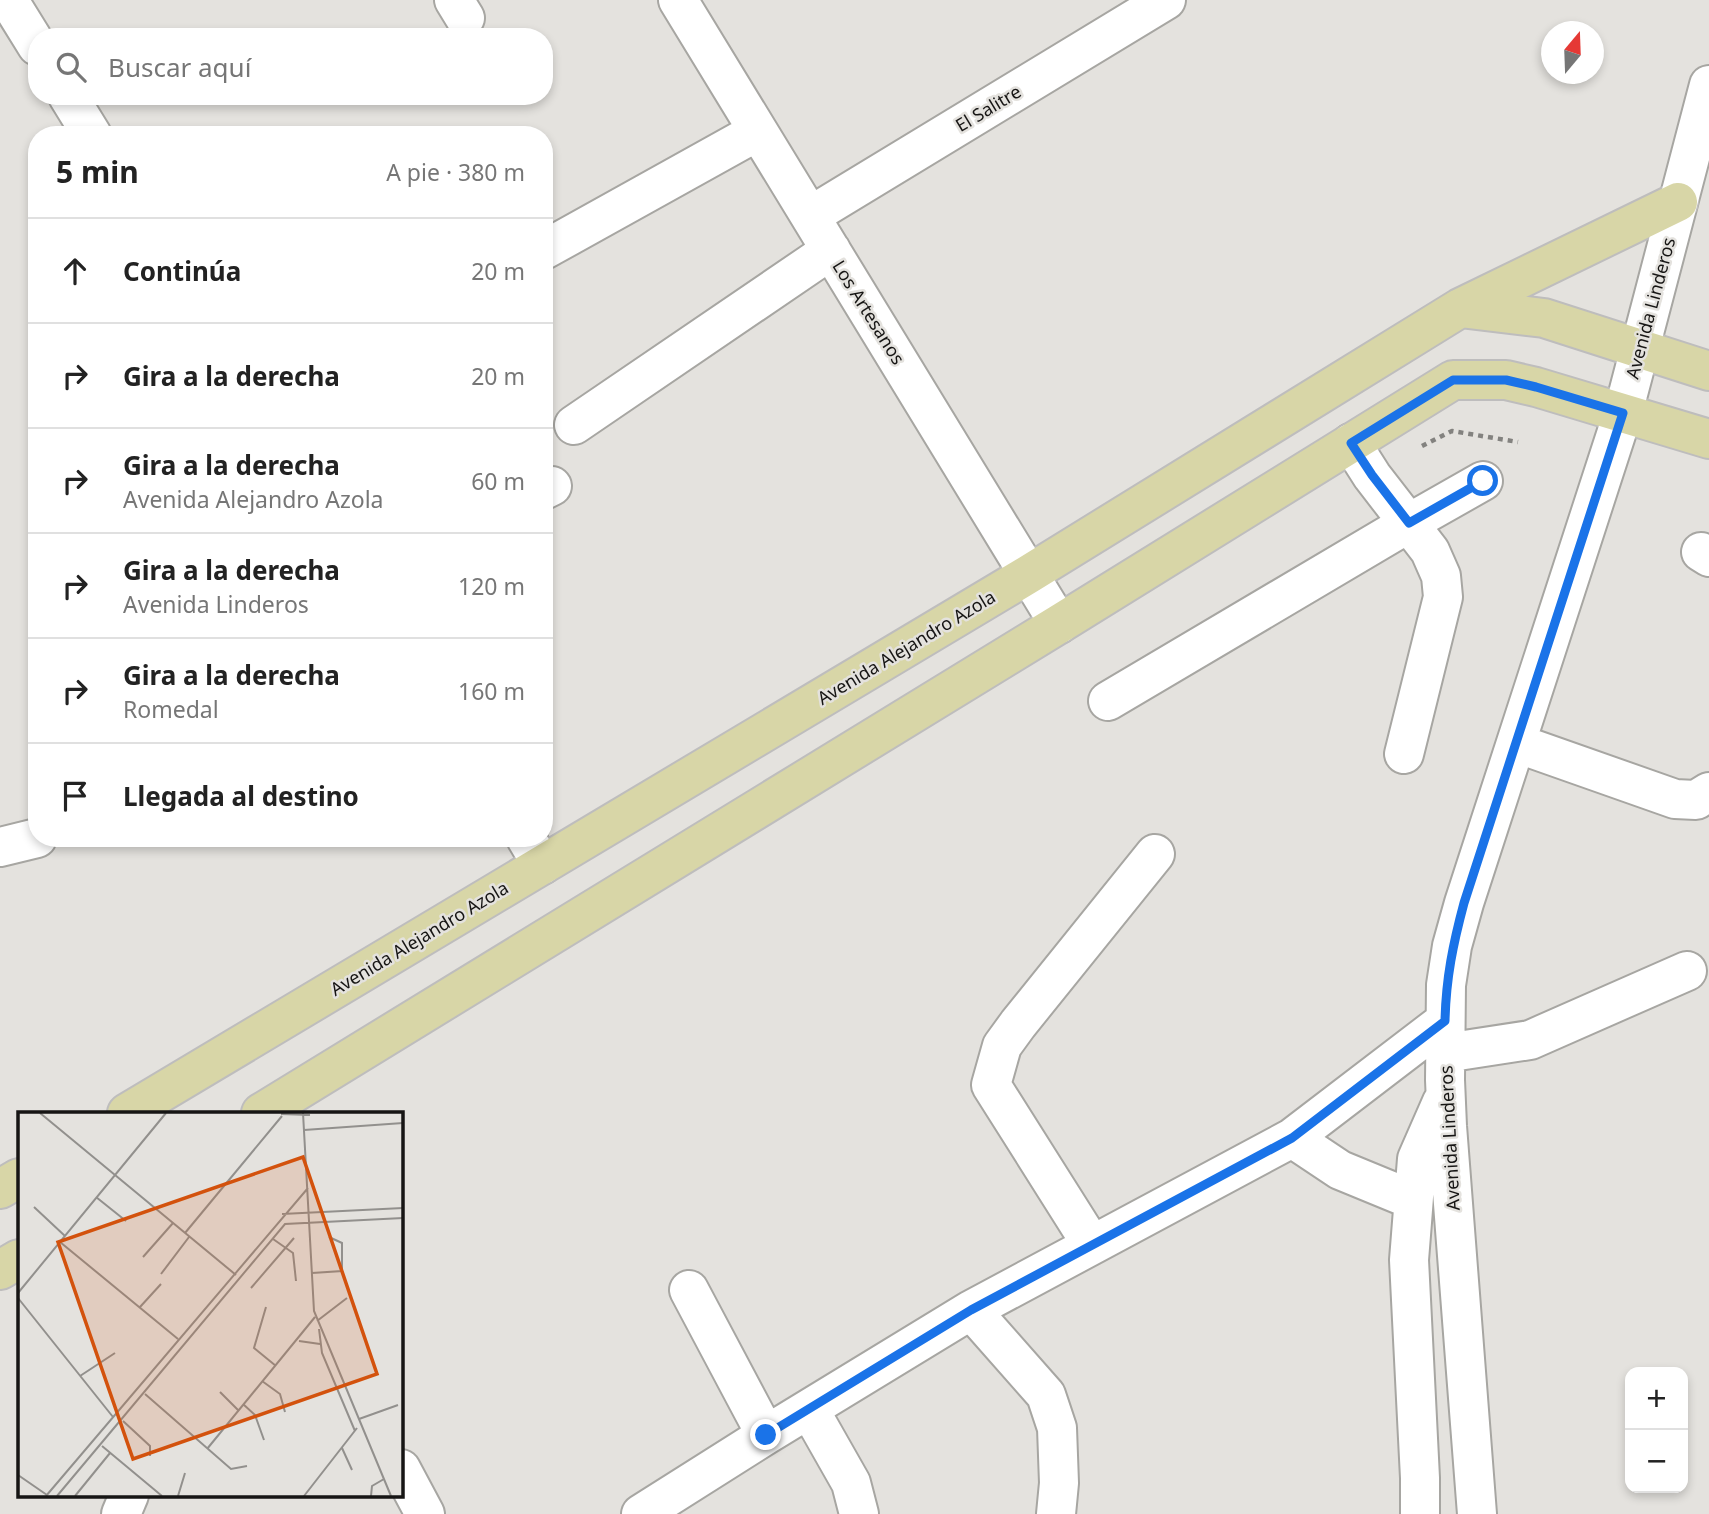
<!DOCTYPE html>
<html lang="es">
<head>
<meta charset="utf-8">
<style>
	:root { --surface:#fff; --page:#f2f2f2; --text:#222; --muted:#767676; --line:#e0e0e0 }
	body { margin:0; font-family:"Noto Sans",sans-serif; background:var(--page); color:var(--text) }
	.controls { position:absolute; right:21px; bottom:21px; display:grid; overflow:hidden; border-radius:14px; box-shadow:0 4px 10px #0003 }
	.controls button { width:63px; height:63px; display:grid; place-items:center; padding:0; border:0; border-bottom:2px solid var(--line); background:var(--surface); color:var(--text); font:35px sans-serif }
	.compass { position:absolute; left:1541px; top:21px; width:63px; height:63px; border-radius:50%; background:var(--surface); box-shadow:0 4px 10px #0003; rotate:19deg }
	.stop { position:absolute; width:21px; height:21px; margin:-16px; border:5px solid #1a73e8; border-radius:50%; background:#fff }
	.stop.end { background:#1a73e8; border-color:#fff; box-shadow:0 2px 7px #0008 }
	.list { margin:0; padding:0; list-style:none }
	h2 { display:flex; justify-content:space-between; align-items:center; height:91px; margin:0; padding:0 28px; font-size:30px }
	h2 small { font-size:23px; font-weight:400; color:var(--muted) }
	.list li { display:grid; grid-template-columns:46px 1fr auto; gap:21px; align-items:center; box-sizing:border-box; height:105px; padding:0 28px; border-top:2px solid var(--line) }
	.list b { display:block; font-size:26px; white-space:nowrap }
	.list p { margin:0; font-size:23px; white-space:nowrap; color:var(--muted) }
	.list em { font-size:23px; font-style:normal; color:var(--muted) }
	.icon { flex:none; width:38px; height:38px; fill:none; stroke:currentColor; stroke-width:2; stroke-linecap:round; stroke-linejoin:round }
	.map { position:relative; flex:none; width:1709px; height:1514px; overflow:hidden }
	.search { position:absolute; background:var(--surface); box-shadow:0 4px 10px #0003; left:28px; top:28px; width:525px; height:77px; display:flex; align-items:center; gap:18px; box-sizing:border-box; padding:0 24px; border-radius:28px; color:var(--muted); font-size:26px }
	.panel { position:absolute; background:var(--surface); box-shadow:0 4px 10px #0003; left:28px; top:126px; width:525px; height:721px; border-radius:28px }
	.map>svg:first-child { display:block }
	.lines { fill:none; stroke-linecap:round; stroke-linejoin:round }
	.minor-casing { stroke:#a7a6a2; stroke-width:42 }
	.major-casing { stroke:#bebdbd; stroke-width:42 }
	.path { stroke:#83827f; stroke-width:4.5; stroke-dasharray:5 5; stroke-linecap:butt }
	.minor { stroke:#fff; stroke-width:38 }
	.major { stroke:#d8d6a7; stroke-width:38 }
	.route { stroke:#1a73e8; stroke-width:9 }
	.labels { text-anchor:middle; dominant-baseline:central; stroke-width:5; stroke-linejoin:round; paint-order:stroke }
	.street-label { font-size:18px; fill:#161514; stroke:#e4e2de }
	.inset-road { fill:none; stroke:#92908d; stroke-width:2 }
	.view { fill:#d3520d; fill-opacity:0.15; stroke:#d3520d; stroke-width:3.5 }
	.inset-edge { fill:none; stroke:#161514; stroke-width:3.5 }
</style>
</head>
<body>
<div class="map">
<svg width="1709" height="1514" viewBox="0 0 1709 1514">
	<rect width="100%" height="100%" fill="#e4e2de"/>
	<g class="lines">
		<!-- minor casing -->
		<g class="minor-casing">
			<path id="minor" d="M454 0 465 18
				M678 0 1059 624
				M11 4 37 46
				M68 96 92 135
				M810 216 1166 0
				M544 250 758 131
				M574 425 831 250
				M1351 443 1372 476 1430 551 1441 576 1443 597 1404 754
				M544 490 552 486
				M1701 552 1709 557
				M1108 701 1409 523 1483 481
				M1516 743 1675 799 1696 800 1709 792
				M526 838 542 865
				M0 847 37 838
				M1445 1053 1530 1040 1687 971
				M1292 1138 1340 1170 1413 1200
				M1092 1245 991 1085 1002 1046 1018 1024 1155 854
				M689 1290 766 1435
				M971 1310 1046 1395 1057 1428 1059 1483 1056 1514
				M809 1409 851 1483 859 1514
				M401 1469 425 1514
				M121 1514 129 1495
				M641 1514 766 1435 971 1310 1292 1138 1445 1021
				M1420 1514V1478L1409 1260 1417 1159 1442 1102
				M1477 1514 1447 1126 1445 1080 1446 985 1452 946 1464 903 1623 413 1709 85"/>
		</g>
		<!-- major casing -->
		<g class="major-casing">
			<path id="major" d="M1460 308 1544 318 1709 371
				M127 1113 1029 574 1460 308 1678 202
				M261 1113 1059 624 1453 380H1506L1536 387 1709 439
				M0 1189 19 1178
				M0 1270 19 1259"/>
		</g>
		<!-- path -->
		<path class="path" d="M1422 446 1452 431 1518 442"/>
		<!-- minor -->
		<use href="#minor" class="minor"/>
		<!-- major -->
		<use href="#major" class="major"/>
	</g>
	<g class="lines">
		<!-- route -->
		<path class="route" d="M766 1435 971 1310 1292 1138 1445 1021C1446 978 1453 944 1464 903L1623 413 1536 387 1506 380H1453L1351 443 1372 475 1409 523 1483 481"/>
	</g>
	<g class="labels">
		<!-- street labels -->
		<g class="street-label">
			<text transform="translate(988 108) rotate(-31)">El Salitre</text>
			<text transform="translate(1650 308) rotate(-75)">Avenida Linderos</text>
			<text transform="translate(869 312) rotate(58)">Los Artesanos</text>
			<text transform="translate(906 647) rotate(-31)">Avenida Alejandro Azola</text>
			<text transform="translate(419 938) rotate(-31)">Avenida Alejandro Azola</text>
			<text transform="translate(1449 1138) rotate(-93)">Avenida Linderos</text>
		</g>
	</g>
	<!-- overview -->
	<g transform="translate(18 1112)">
		<rect width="385" height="385" fill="#e4e2de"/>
		<path class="inset-road" d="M22 1 218 163M285 1 296 199 373 384M263 2 292 3M286 18 385 11M78 85 108 109M16 95 47 124M264 102 385 96M167 121 264 4M255 127 275 141 278 169M42 130 160 227M125 145 155 111M294 161 324 159V131L311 125M143 162 171 125M233 176 276 126M0 181 148 1M0 186 95 305M122 195 143 172M248 195 236 236 258 254M299 209 329 186M301 217 304 241 337 319M281 229 302 232M62 264 97 241M244 269 262 282 267 300M202 280 220 298M127 282 213 357 229 354M225 292 237 303 246 328M341 307 380 293M105 309 132 334V344M84 334 144 384M324 336 334 358M189 337 297 205M0 363 29 383M28 384 290 76M39 384 267 112 385 106M57 384 92 341M160 384 167 361M286 384 339 316M353 384 354 374 366 367"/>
		<path class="view" d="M285 45 359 262 115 347 40 130Z"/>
		<rect width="385" height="385" class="inset-edge"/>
	</g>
</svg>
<div class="controls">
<button>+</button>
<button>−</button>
</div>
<svg class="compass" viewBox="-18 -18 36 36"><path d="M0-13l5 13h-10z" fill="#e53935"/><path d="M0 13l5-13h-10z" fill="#767676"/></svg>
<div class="stop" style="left:1483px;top:481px"></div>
<div class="stop end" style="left:766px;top:1435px"></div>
<div class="search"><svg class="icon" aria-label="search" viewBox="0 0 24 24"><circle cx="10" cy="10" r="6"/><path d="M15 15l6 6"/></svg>Buscar aquí</div>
<section class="panel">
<h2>5 min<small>A pie · 380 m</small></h2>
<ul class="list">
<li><svg class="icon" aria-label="ahead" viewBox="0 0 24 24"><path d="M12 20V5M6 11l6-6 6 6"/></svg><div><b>Continúa</b></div><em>20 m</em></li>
<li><svg class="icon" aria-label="right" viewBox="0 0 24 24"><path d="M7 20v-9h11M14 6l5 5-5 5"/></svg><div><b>Gira a la derecha</b></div><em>20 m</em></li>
<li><svg class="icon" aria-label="right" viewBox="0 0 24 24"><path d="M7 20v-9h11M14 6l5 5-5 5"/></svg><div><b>Gira a la derecha</b><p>Avenida Alejandro Azola</p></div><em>60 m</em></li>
<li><svg class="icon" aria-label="right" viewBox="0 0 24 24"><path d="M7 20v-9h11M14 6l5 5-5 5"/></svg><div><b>Gira a la derecha</b><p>Avenida Linderos</p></div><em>120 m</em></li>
<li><svg class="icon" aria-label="right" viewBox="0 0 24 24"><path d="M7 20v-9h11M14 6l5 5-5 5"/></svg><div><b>Gira a la derecha</b><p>Romedal</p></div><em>160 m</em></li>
<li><svg class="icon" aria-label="arrive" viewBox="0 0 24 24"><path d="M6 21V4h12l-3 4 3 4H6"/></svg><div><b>Llegada al destino</b></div></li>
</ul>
</section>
</div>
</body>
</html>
